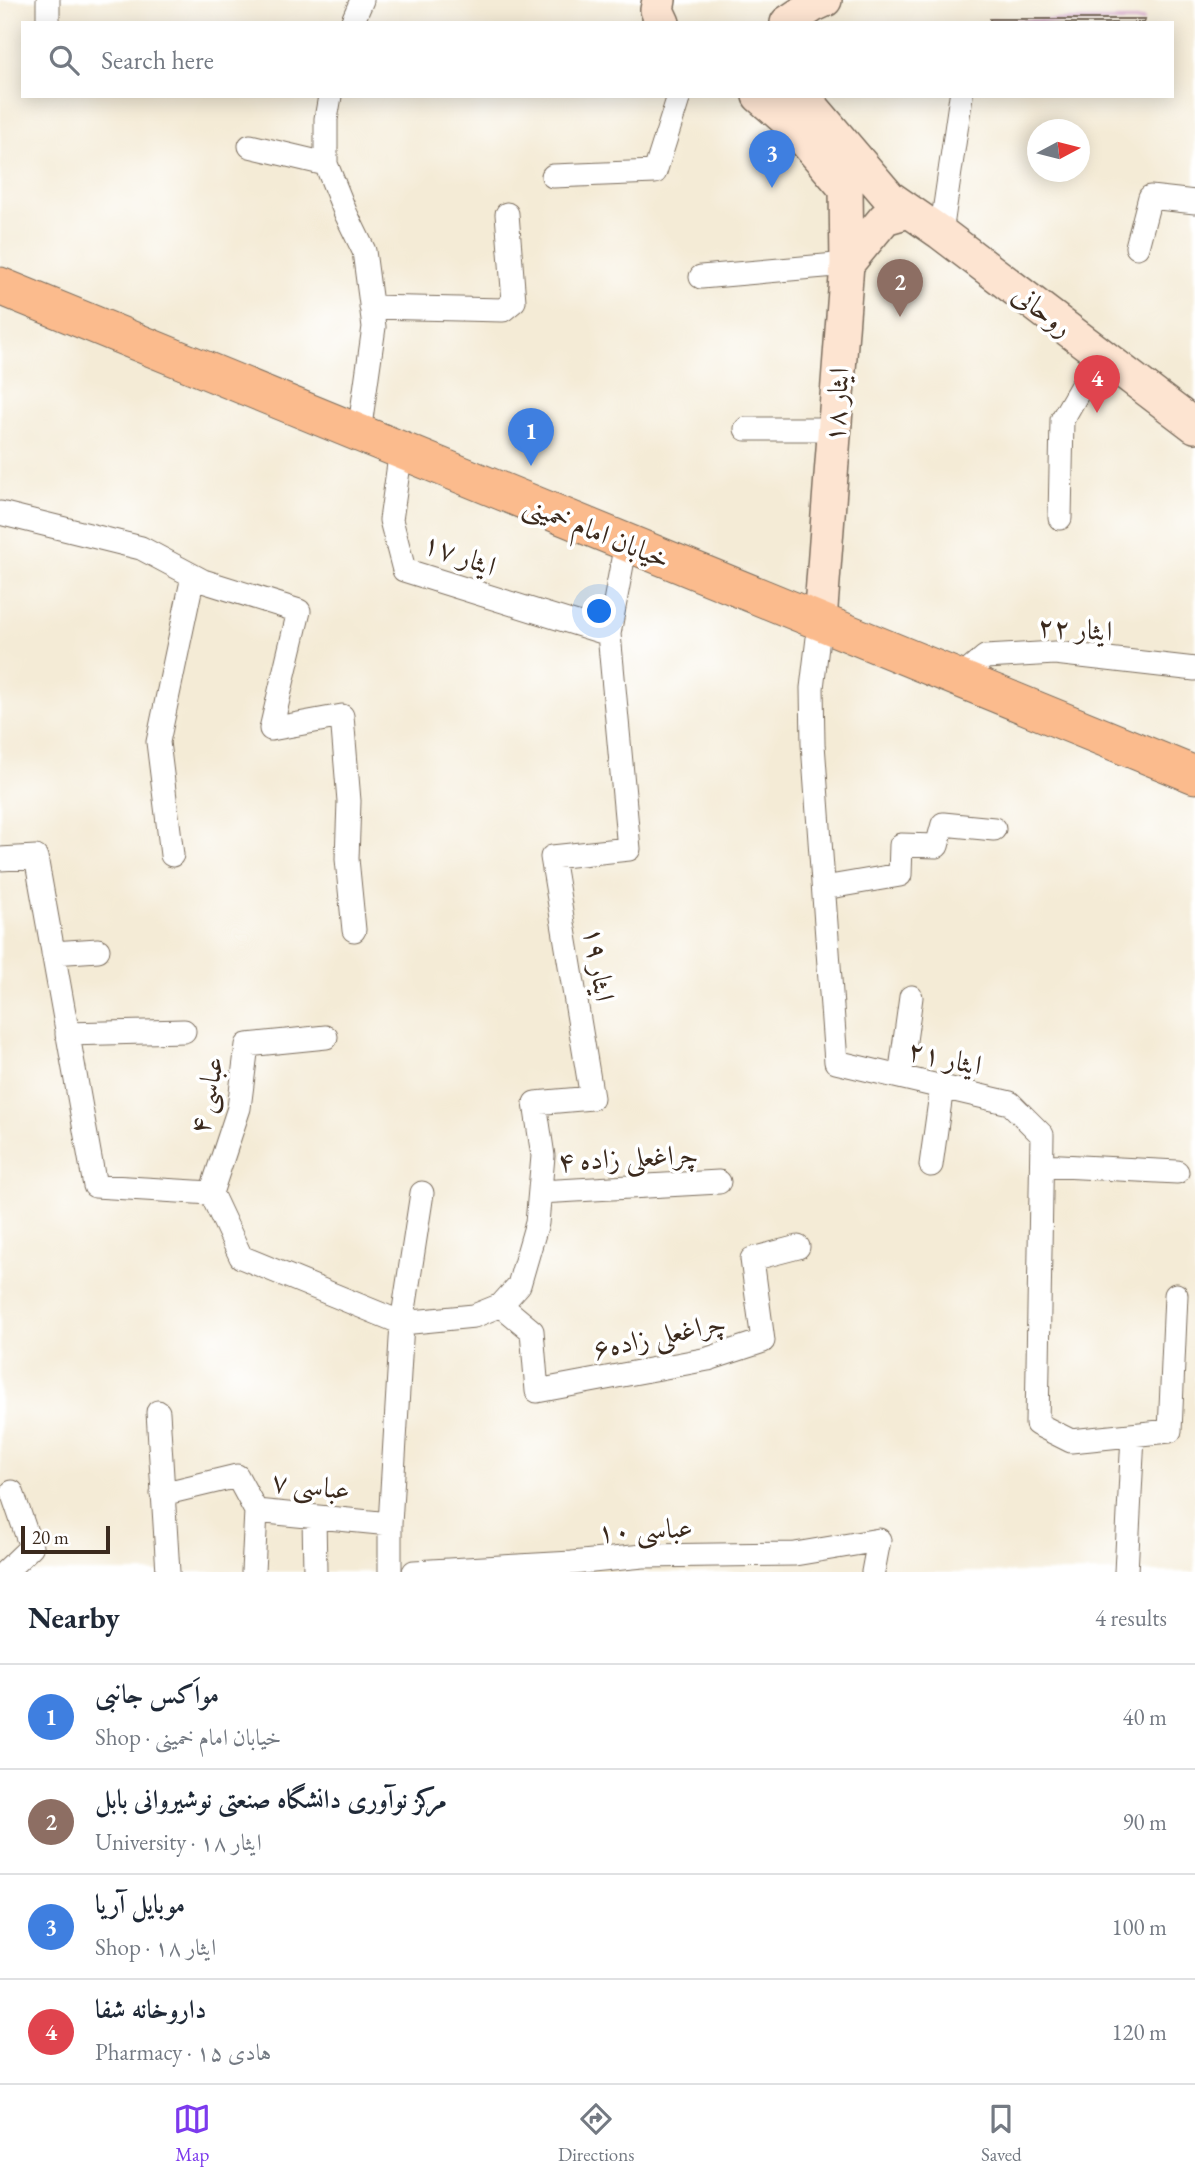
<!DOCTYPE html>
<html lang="en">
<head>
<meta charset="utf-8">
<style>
	:root { --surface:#fff; --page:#f6f6f7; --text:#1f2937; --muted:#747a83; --line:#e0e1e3; --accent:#7c3aed }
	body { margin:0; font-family:"EB Garamond",Amiri,serif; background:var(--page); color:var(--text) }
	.compass { position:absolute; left:1027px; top:119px; width:63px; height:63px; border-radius:50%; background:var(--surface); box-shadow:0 4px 18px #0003; rotate:83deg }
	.scale { position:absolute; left:21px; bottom:18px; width:89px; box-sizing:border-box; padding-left:7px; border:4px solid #3b2a1e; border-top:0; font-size:19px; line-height:24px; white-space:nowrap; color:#3b2a1e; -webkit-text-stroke:5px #fff; paint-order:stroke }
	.you { position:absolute; left:600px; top:612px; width:24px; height:24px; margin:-18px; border:5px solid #fff; border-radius:50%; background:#1a73e8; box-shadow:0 0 0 10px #1a73e833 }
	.badge { display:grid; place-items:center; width:46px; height:46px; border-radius:50%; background:var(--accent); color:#fff; font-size:23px; font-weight:700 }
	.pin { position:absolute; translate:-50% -58px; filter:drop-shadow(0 2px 4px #0008) }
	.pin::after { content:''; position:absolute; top:37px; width:24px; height:21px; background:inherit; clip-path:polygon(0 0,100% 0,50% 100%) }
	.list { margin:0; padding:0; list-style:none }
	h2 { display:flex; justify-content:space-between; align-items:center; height:91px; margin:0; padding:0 28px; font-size:30px }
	h2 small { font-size:23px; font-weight:400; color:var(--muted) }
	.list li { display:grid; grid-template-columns:46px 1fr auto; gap:21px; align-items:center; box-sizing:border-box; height:105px; padding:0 28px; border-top:2px solid var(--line) }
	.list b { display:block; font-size:26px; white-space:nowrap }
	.list p { margin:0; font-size:23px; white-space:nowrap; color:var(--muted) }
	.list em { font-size:23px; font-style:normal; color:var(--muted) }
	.icon { flex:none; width:38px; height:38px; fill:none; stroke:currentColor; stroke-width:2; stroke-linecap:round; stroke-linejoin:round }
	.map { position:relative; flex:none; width:1195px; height:1572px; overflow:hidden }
	.search { position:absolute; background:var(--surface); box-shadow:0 4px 18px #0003; left:21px; right:21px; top:21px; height:77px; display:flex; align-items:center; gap:18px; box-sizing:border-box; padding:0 24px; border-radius:0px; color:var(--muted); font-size:26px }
	.sheet { height:511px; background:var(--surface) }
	nav { display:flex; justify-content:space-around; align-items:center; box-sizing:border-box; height:98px; border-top:2px solid var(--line); background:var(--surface); font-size:19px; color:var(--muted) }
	nav a { display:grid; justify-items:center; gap:4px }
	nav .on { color:var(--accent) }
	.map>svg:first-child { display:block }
	.building { fill:#d39bc8 }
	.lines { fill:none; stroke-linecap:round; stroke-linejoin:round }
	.minor-casing { stroke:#7c6e5e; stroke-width:25 }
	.secondary-casing { stroke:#7c6e5e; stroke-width:36 }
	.primary-casing { stroke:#7c6e5e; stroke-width:39 }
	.minor { stroke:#fff; stroke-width:23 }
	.secondary { stroke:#fde4d1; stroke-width:33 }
	.primary { stroke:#fbbb8d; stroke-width:37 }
	.labels { text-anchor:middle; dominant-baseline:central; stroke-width:7; stroke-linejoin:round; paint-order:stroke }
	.street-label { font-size:28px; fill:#3b2a1e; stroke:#fff }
</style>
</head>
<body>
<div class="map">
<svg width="1195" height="1572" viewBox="0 0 1195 1572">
	<rect width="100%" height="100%" fill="#fff"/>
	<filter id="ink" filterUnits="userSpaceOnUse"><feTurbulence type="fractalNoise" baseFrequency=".0143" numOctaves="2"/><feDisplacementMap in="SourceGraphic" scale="14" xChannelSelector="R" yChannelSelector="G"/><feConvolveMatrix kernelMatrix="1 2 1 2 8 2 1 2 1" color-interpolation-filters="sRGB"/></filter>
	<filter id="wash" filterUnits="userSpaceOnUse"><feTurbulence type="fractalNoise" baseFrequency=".00686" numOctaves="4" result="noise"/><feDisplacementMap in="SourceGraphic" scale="28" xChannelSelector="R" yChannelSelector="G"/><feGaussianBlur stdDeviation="1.57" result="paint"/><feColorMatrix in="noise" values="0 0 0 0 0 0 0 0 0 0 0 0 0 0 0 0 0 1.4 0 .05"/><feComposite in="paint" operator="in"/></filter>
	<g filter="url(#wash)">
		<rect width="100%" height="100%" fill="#f4ebd6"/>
		<g id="blocks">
			<!-- building -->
			<path class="building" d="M990 19H1145L1144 23H990Z"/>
		</g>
	</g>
	<g filter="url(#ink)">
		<use href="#blocks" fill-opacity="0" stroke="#7c6e5e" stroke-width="2"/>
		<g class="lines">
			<!-- minor casing -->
			<g class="minor-casing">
				<path id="minor" d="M48 23V0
					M352 23 362 0
					M330 96 326 119V164L346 214 364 251 374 327 359 433
					M250 146 326 164
					M553 176 655 172 679 96
					M941 233 961 96
					M1137 247 1150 197 1195 202
					M701 277 847 264
					M371 307 503 310 514 301 507 214
					M746 429H835
					M401 450 391 520 404 570 609 634
					M0 513 141 548 203 581 299 611 271 729 342 716 349 801 347 859 354 930
					M1060 518 1062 420 1100 354
					M820 621 812 688 813 744 836 1062 1010 1103 1042 1135 1037 1424 1071 1441 1170 1431 1176 1295
					M959 679 985 657 1055 653 1195 669
					M172 855 158 742 193 576
					M0 859 36 857 95 1186 211 1193 241 1257 402 1323 474 1316 501 1305 519 1285 537 1223 543 1156 535 1103 592 1098 552 857 629 849 609 634 626 543
					M824 888 900 875 901 845 937 846 943 824 994 829
					M53 953 98 950
					M67 1034 184 1031
					M900 1077 911 997
					M931 1165 942 1087
					M1042 1165 1177 1172
					M540 1192 719 1182
					M211 1193 239 1108 247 1045 326 1037
					M501 1305 532 1331 537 1391 708 1359 763 1341 752 1259 798 1247
					M158 1412 168 1572
					M162 1494 237 1476 256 1511 390 1524
					M314 1517 315 1572
					M5 1572 31 1547 12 1492
					M253 1572 256 1511
					M390 1572V1524L402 1323 422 1193
					M414 1572 572 1563 643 1556 795 1554 879 1540 873 1572
					M1126 1572 1133 1435"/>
			</g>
			<!-- secondary casing -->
			<g class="secondary-casing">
				<path id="secondary" d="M659 0 657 10 663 23
					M787 23 812 6 825 0
					M759 96 790 123 846 189 847 264 820 621
					M803 96 889 197 941 233 1195 426
					M847 264 885 218 909 211"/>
			</g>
			<!-- primary casing -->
			<g class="primary-casing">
				<path id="primary" d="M0 286 1195 775"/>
			</g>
			<!-- minor -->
			<use href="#minor" class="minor"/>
			<!-- secondary -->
			<use href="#secondary" class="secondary"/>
			<!-- primary -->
			<use href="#primary" class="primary"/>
		</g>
	</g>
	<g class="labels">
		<!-- street labels -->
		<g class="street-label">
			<text transform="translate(1043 310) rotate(37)">روحانی</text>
			<text transform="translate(836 405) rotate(-86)">ایثار ۱۸</text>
			<text transform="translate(597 531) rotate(22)">خیابان امام خمینی</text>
			<text transform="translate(460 554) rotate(20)">ایثار ۱۷</text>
			<text transform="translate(1075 628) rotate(4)">ایثار ۲۲</text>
			<text transform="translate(600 964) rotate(81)">ایثار ١٩</text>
			<text transform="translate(945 1057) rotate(13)">ایثار ۲۱</text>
			<text transform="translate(206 1095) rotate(-78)">عباسی ۴</text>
			<text transform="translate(628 1157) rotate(-3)">چراغعلی زاده ۴</text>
			<text transform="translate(659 1335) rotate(-12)">چراغعلی زاده۶</text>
			<text transform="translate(311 1485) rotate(7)">عباسی ۷</text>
			<text transform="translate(645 1529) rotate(-3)">عباسی ۱۰</text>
		</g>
	</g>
</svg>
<svg class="compass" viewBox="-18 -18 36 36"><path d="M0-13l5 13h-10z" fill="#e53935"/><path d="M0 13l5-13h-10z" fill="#747a83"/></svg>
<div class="scale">20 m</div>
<div class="you"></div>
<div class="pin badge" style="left:531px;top:466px;background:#3f7fe0">1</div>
<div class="pin badge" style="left:900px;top:317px;background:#8d6e63">2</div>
<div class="pin badge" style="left:772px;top:188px;background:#3f7fe0">3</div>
<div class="pin badge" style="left:1097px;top:413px;background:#e0444e">4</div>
<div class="search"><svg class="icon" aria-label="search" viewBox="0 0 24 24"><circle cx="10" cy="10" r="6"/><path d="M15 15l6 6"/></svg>Search here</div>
</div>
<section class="sheet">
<h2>Nearby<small>4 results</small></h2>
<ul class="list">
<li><span class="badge" style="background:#3f7fe0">1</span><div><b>مواَکس جانبی</b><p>Shop · خیابان امام خمینی</p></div><em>40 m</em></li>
<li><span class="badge" style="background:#8d6e63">2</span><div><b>مرکز نوآوری دانشگاه صنعتی نوشیروانی بابل</b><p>University · ایثار ۱۸</p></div><em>90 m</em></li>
<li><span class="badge" style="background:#3f7fe0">3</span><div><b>موبایل آریا</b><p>Shop · ایثار ۱۸</p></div><em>100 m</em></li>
<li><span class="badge" style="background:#e0444e">4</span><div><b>داروخانه شفا</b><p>Pharmacy · هادی ۱۵</p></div><em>120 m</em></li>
</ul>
</section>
<nav>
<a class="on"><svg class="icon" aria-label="map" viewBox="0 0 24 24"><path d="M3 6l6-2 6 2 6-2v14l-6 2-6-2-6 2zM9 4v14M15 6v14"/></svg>Map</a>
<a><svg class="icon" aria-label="directions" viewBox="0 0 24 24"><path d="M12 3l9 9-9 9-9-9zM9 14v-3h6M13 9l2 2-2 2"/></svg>Directions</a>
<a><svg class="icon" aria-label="saved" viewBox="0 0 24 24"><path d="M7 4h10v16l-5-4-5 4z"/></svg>Saved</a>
</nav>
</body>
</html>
